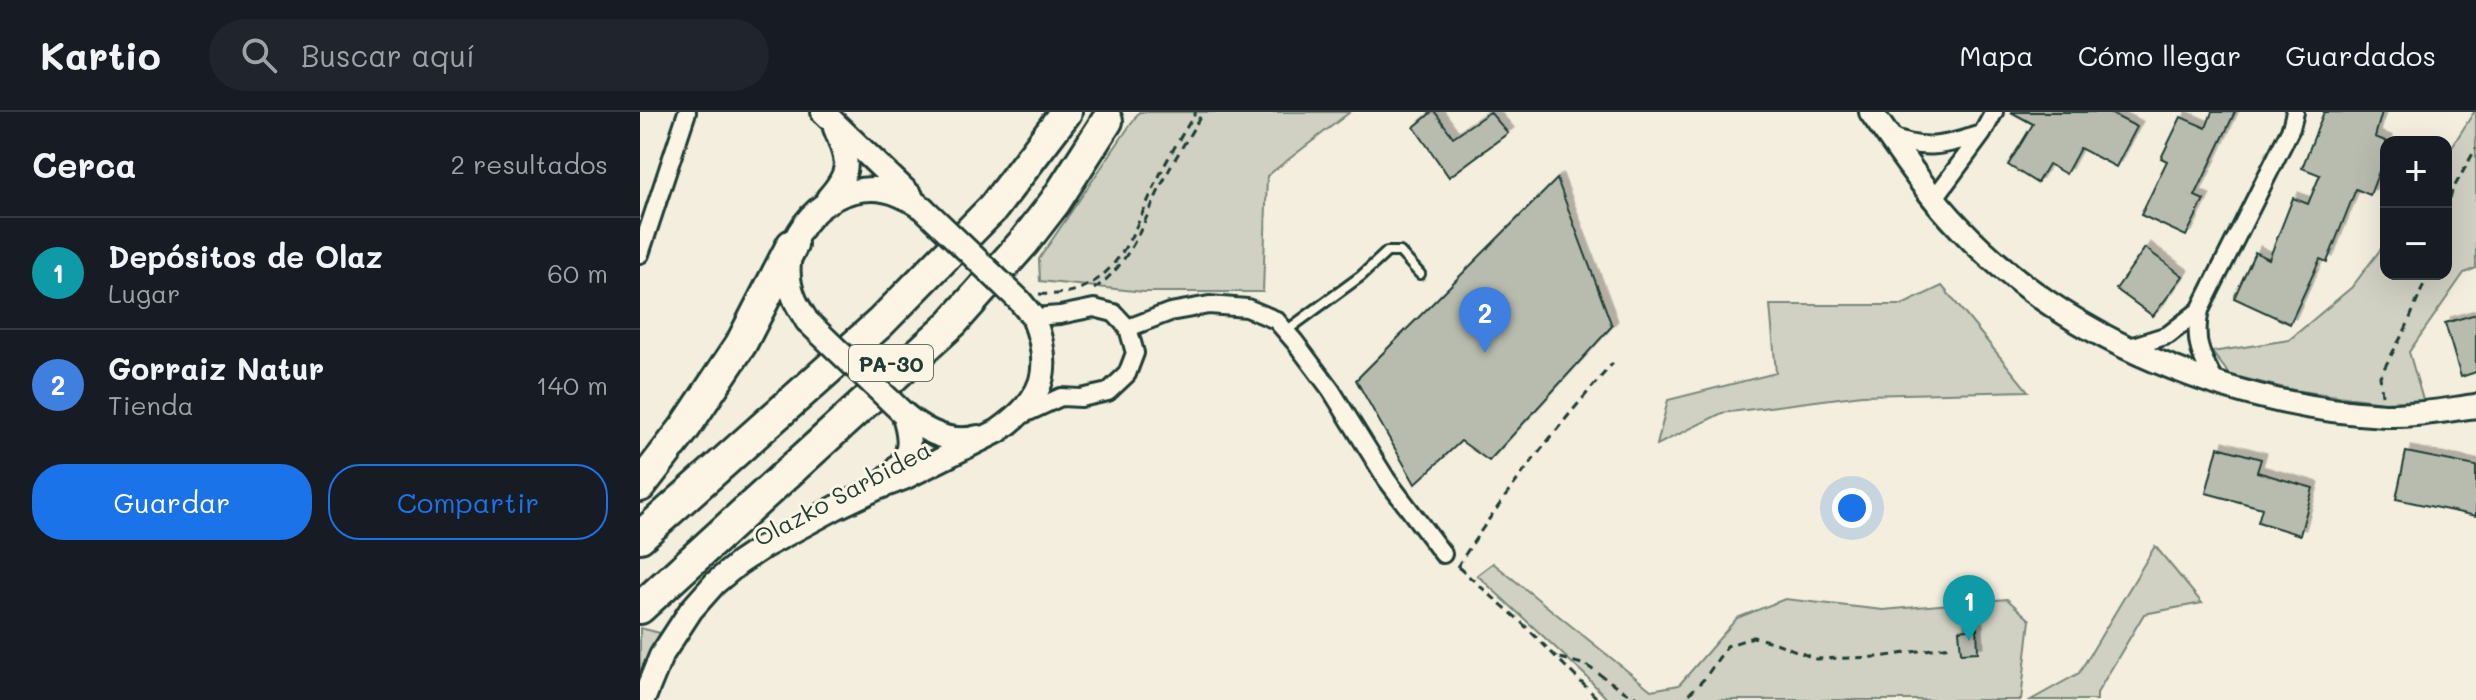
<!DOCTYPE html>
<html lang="es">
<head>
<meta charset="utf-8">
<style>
	:root { --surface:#171b24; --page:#20242c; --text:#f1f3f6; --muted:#9ea1a6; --line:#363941; --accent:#1a73e8 }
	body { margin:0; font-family:Mali,sans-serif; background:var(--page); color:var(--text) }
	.controls { position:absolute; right:24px; top:24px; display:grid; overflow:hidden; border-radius:16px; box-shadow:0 8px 32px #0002 }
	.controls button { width:72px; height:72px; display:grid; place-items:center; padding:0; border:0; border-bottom:2px solid var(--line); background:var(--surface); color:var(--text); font:40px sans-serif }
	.you { position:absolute; left:1212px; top:396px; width:28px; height:28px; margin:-20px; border:6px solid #fff; border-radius:50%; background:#1a73e8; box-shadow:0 0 0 12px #1a73e833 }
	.badge { display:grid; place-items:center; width:52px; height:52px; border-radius:50%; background:var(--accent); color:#fff; font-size:26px; font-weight:700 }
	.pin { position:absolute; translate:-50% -66px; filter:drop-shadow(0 2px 4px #0008) }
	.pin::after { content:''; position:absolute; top:42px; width:28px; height:24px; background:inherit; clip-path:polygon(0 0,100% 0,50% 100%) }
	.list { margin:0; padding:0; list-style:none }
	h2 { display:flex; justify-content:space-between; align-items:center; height:104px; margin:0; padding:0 32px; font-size:34px }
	h2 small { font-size:26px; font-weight:400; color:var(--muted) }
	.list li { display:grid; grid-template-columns:52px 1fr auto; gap:24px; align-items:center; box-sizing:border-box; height:112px; padding:0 32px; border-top:2px solid var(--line) }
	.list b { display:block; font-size:30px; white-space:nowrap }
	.list p { margin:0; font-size:26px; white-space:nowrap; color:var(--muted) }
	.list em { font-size:26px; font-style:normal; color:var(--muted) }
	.actions { display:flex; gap:16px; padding:24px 32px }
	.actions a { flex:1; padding:18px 0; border:2px solid var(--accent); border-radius:32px; text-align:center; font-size:28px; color:var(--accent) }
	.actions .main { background:var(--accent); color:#fff }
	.icon { flex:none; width:44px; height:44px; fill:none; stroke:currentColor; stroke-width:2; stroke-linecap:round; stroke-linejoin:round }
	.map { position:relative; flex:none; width:1836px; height:588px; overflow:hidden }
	header { display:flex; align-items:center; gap:48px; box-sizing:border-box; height:112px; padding:0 40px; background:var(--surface); border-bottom:2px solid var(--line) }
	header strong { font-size:38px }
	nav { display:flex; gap:44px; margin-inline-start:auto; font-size:28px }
	.search { width:560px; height:72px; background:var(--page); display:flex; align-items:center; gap:20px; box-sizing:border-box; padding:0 28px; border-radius:44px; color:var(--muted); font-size:30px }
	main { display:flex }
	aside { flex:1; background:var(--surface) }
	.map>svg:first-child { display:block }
	.green { fill:#d0d1c2; stroke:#78877b; stroke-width:2 }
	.building { fill:#b8bcae; stroke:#1f3d34; stroke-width:2; filter:url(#shadow) }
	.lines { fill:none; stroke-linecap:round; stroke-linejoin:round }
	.lane-casing { stroke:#1f3d34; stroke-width:14 }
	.street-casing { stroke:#1f3d34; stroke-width:22 }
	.secondary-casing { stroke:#1f3d34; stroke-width:28 }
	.highway-casing { stroke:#1f3d34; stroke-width:36 }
	.path { stroke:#1f3d34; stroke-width:3; stroke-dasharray:8 6; stroke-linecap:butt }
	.lane { stroke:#fcf5e5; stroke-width:8 }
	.street { stroke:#fcf5e5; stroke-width:16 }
	.secondary { stroke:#fcf5e5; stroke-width:22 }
	.highway { stroke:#fcf5e5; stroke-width:30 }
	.secondary-bridge-casing { stroke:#1f3d34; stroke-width:28; stroke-linecap:butt }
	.secondary-bridge { stroke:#fcf5e5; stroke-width:22 }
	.labels { text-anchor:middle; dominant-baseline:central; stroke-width:6; stroke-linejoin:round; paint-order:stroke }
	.shield { fill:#fcf5e5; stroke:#617469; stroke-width:2 }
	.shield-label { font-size:22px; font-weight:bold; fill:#1f3d34 }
	.street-label { font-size:24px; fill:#1f3d34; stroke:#fcf5e5 }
</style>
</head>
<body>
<header>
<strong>Kartio</strong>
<div class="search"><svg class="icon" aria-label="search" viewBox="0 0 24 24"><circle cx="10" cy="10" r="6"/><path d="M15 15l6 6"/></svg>Buscar aquí</div>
<nav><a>Mapa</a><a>Cómo llegar</a><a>Guardados</a></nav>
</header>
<main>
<aside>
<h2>Cerca<small>2 resultados</small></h2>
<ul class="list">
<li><span class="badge" style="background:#0f9aa8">1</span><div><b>Depósitos de Olaz</b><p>Lugar</p></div><em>60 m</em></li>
<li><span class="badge" style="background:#3f7fe0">2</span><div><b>Gorraiz Natur</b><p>Tienda</p></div><em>140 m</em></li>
</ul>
<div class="actions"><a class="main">Guardar</a><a>Compartir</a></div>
</aside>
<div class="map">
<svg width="1836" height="588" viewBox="0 0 1836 588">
	<defs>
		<filter id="shadow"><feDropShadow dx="5.5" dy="-5.5" stdDeviation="0" flood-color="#0004"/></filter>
	</defs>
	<rect width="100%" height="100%" fill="#f3eede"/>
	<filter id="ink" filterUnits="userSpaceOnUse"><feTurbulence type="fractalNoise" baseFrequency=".0125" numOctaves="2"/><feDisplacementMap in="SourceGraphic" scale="16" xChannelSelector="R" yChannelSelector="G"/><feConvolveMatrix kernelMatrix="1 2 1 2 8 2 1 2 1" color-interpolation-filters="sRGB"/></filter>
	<g filter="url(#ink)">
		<!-- green -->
		<path class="green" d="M499 0H710L627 64 623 180H504L400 169 399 147Z
			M1834 0H1836V156L1824 161 1769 240 1783 288 1743 290 1653 278 1590 263 1572 240 1649 228 1712 175 1746 130V162H1806V44Z
			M1302 174 1388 279 1222 283 1082 301 1017 333 1028 288 1136 261 1130 193H1262Z
			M1515 434 1562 491 1504 502 1457 581V588H1391L1439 561Z
			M853 451 1011 578 1039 573 1097 506 1145 487 1243 498 1367 487 1390 508 1381 588H968L945 563 837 463Z
			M0 516 20 521 0 561Z"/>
		<!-- building -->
		<path class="building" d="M792 0H795L813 25 850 0 868 21 809 65 774 15Z
			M1371 0H1468L1497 15 1476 55 1440 36 1426 62 1408 52 1397 71 1368 53 1393 12Z
			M1572 0H1595L1555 84 1564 88 1546 124 1501 103 1527 49 1521 46 1541 5 1566 16Z
			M1684 0H1742L1735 25 1748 30H1746V41L1730 83 1716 77 1687 150 1680 147 1650 212 1594 186 1615 140 1629 147 1653 86 1668 92 1680 63 1662 56Z
			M917 67 972 214 849 349 821 329 775 372 716 268Z
			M1505 136 1543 164 1513 204 1476 177Z
			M1836 202V260L1821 265 1805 211Z
			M1578 335 1621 347 1617 360 1673 376 1660 423 1618 410 1622 396 1566 381Z
			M1766 340 1836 354V404L1756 387Z
			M1337 516 1338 540 1321 541 1319 518Z"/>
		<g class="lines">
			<!-- lane casing -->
			<g class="lane-casing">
				<path id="lane" d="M646 219 721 164 747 140H760L780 162"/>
			</g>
			<!-- street casing -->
			<g class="street-casing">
				<path id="street" d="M1249 25C1286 40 1306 33 1342 22
					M1294 87 1342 22 1354 0
					M0 142 47 0
					M488 216 530 200 569 193 607 196 636 208 655 230 691 278 747 368 803 442
					M1487 236 1528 223 1560 198
					M1577 273C1561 245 1553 230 1560 198L1651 16 1655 0
					M382 303 421 285 441 286 468 280 487 262 495 241 488 216 474 201 454 196 420 203 393 205"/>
			</g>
			<!-- secondary casing -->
			<g class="secondary-casing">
				<path id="secondary" d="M183 0 271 84
					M1231 0C1259 39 1286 81 1320 116 1426 228 1592 295 1745 303 1775 304 1806 298 1836 294
					M188 86C213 58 208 49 195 16
					M167 209C163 202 158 195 155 188 131 134 178 77 232 77 252 77 268 86 283 96
					M263 301C284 319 310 333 338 325
					M245 368C270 346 274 334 263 301
					M3 588 21 544 51 498 75 471 99 451 123 435 197 395 235 377 264 366 358 319C404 287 414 258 393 205"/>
			</g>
			<!-- highway casing -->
			<g class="highway-casing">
				<path id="highway" d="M0 374 44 317 101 232 152 133
					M0 425 240 211 353 96 426 0
					M0 496 313 210 384 130 415 90 467 9"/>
			</g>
			<!-- path -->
			<path class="path" d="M1806 100 1812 79 1836 36
				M454 177C492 151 503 109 523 70 535 45 550 23 563 0
				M399 182C474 187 490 126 516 71 527 46 542 23 556 0
				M1742 283 1740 264 1766 216 1788 162
				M817 455C863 383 917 315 973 251
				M818 455 879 508 959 588
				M920 546 946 553 985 580 1006 588
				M1037 588 1045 586 1065 566 1087 534 1113 525 1136 531 1176 547 1240 545 1311 534"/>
			<!-- lane -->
			<use href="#lane" class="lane"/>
			<!-- street -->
			<use href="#street" class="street"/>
			<!-- secondary -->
			<use href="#secondary" class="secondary"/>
			<!-- highway -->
			<use href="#highway" class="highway"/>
			<!-- secondary-bridge casing -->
			<g class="secondary-bridge-casing">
				<path id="secondary-bridge" d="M283 96 379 188 393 205
					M167 209 263 301"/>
			</g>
			<!-- secondary-bridge -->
			<use href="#secondary-bridge" class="secondary-bridge"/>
		</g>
	</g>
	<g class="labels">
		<!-- shield labels -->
		<rect class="shield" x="209" y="233" width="84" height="36" rx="6"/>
		<g class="shield-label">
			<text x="251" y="251">PA-30</text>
		</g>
		<!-- street labels -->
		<g class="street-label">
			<text transform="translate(202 381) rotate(-28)">Olazko Sarbidea</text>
		</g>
	</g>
</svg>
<div class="controls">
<button>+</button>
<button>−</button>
</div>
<div class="you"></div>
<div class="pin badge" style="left:1329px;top:529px;background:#0f9aa8">1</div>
<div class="pin badge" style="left:845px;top:241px;background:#3f7fe0">2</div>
</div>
</main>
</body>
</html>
